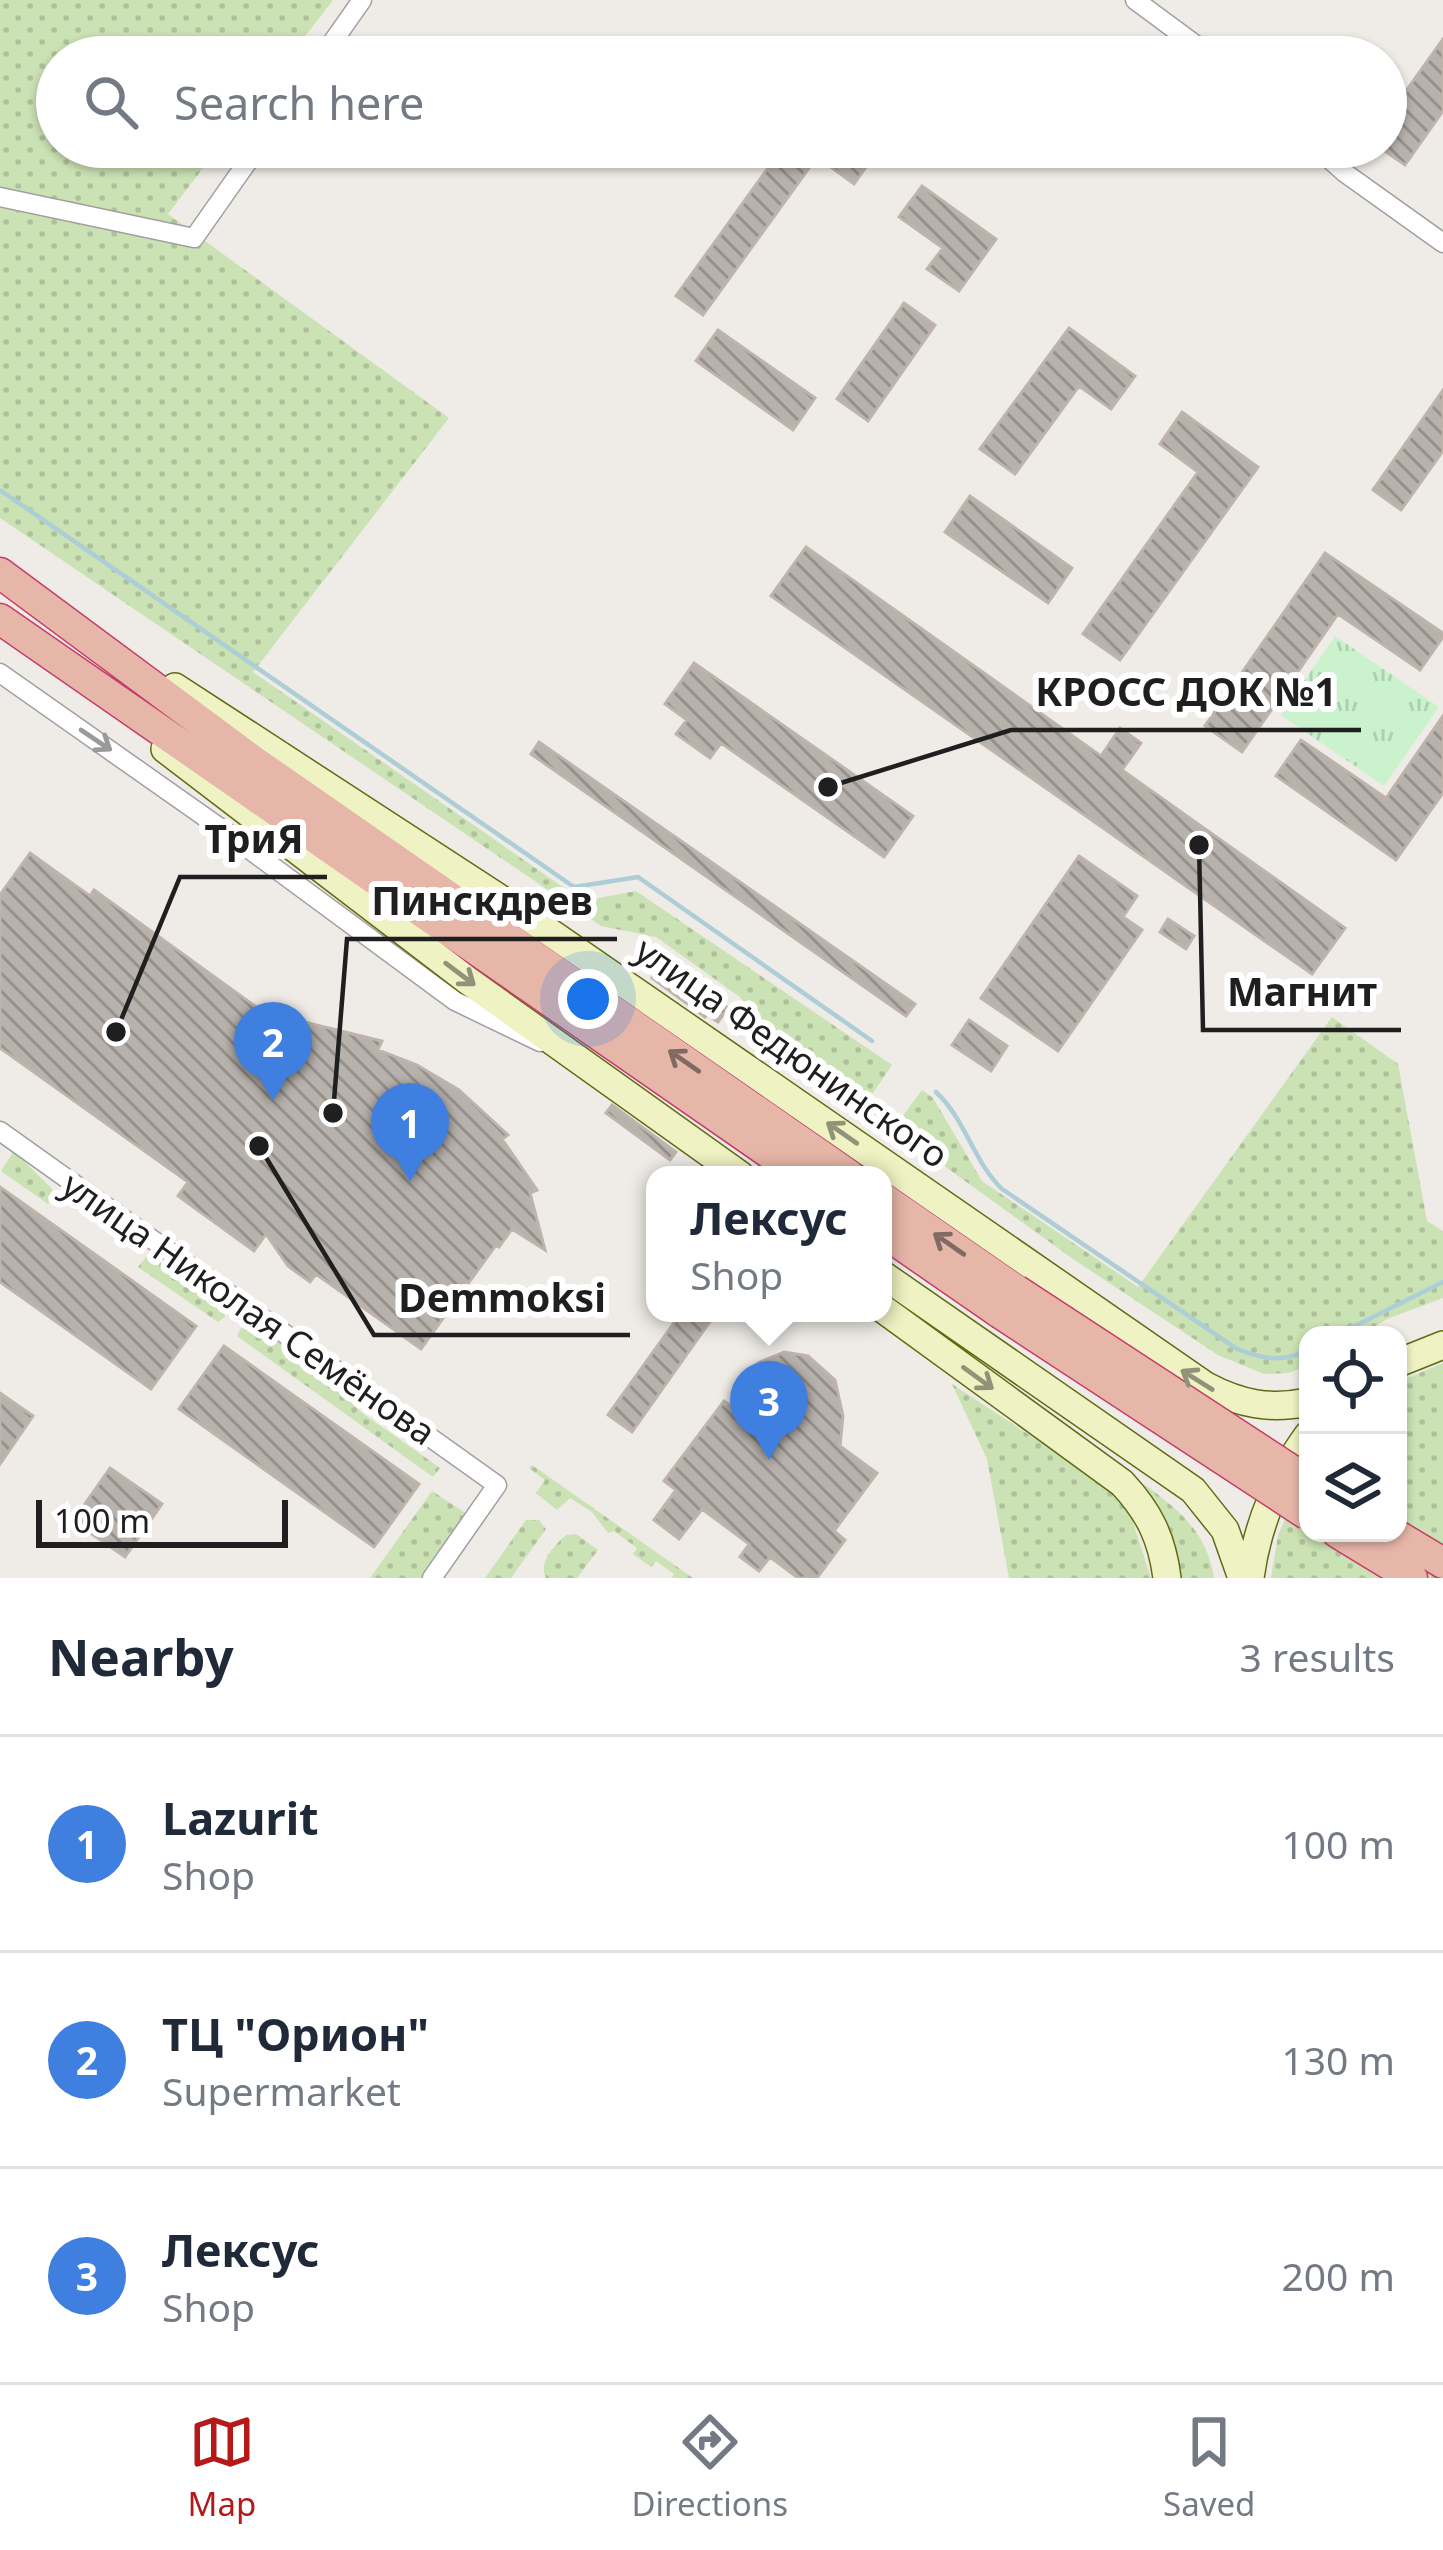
<!DOCTYPE html>
<html lang="en">
<head>
<meta charset="utf-8">
<style>
	:root { --surface:#fff; --page:#f2f2f3; --text:#1f2937; --muted:#747a83; --line:#e0e1e3; --accent:#b6191a }
	body { margin:0; font-family:"Noto Sans",sans-serif; background:var(--page); color:var(--text) }
	.controls { position:absolute; right:36px; bottom:36px; display:grid; overflow:hidden; border-radius:24px; box-shadow:0 3px 9px #0004 }
	.controls button { width:108px; height:108px; display:grid; place-items:center; padding:0; border:0; border-bottom:3px solid var(--line); background:var(--surface); color:var(--text); font:60px sans-serif }
	.scale { position:absolute; left:36px; bottom:30px; width:252px; box-sizing:border-box; padding-left:12px; border:6px solid #1f1f1f; border-top:0; font-size:33px; line-height:42px; white-space:nowrap; color:#1f1f1f; -webkit-text-stroke:9px #fff; paint-order:stroke }
	.you { position:absolute; left:588px; top:999px; width:42px; height:42px; margin:-30px; border:9px solid #fff; border-radius:50%; background:#1a73e8; box-shadow:0 0 0 18px #1a73e833 }
	.badge { display:grid; place-items:center; width:78px; height:78px; border-radius:50%; background:var(--accent); color:#fff; font-size:39px; font-weight:700 }
	.pin { position:absolute; translate:-50% -99px; filter:drop-shadow(0 3px 6px #0008) }
	.pin::after { content:''; position:absolute; top:63px; width:42px; height:36px; background:inherit; clip-path:polygon(0 0,100% 0,50% 100%) }
	.popup { position:absolute; left:646px; top:1166px; width:246px; height:156px; box-sizing:border-box; display:grid; place-content:center; border-radius:24px; background:var(--surface); filter:drop-shadow(0 3px 9px #0005); font-size:39px; white-space:nowrap; color:var(--muted) }
	.popup b { font-size:45px; color:var(--text) }
	.popup::after { content:''; position:absolute; left:50%; top:100%; margin-left:-24px; border:24px solid transparent; border-top-color:var(--surface) }
	.list { margin:0; padding:0; list-style:none }
	h2 { display:flex; justify-content:space-between; align-items:center; height:156px; margin:0; padding:0 48px; font-size:51px }
	h2 small { font-size:39px; font-weight:400; color:var(--muted) }
	.list li { display:grid; grid-template-columns:78px 1fr auto; gap:36px; align-items:center; box-sizing:border-box; height:216px; padding:0 48px; border-top:3px solid var(--line) }
	.list b { display:block; font-size:45px; white-space:nowrap }
	.list p { margin:0; font-size:39px; white-space:nowrap; color:var(--muted) }
	.list em { font-size:39px; font-style:normal; color:var(--muted) }
	.icon { flex:none; width:66px; height:66px; fill:none; stroke:currentColor; stroke-width:2; stroke-linecap:round; stroke-linejoin:round }
	.map { position:relative; flex:none; width:1443px; height:1578px; overflow:hidden }
	.search { position:absolute; background:var(--surface); box-shadow:0 3px 9px #0004; left:36px; right:36px; top:36px; height:132px; display:flex; align-items:center; gap:30px; box-sizing:border-box; padding:0 42px; border-radius:66px; color:var(--muted); font-size:45px }
	.sheet { height:804px; background:var(--surface) }
	nav { display:flex; justify-content:space-around; align-items:center; box-sizing:border-box; height:168px; border-top:3px solid var(--line); background:var(--surface); font-size:33px; color:var(--muted) }
	nav a { display:grid; justify-items:center; gap:6px }
	nav .on { color:var(--accent) }
	.map>svg:first-child { display:block }
	.grass { fill:url(#grass-dots) }
	.park { fill:url(#park-tufts) }
	.lines { fill:none; stroke-linecap:round; stroke-linejoin:round }
	.stream { stroke:#adcdd7; stroke-width:4.5 }
	.building { fill:url(#building-back-hatch); stroke:#bfb4ab; stroke-width:3 }
	.minor-casing { stroke:#a0a0a0; stroke-width:21 }
	.secondary-casing { stroke:#616a13; stroke-width:30 }
	.trunk-casing { stroke:#c53c6b; stroke-width:33 }
	.minor { stroke:#fff; stroke-width:18 }
	.secondary { stroke:#eff2c2; stroke-width:27 }
	.trunk { stroke:#e6b6a8; stroke-width:30 }
	.trunk-bridge-casing { stroke:#c53c6b; stroke-width:33; stroke-linecap:butt }
	.trunk-bridge { stroke:#e6b6a8; stroke-width:30 }
	.oneway { stroke:#9a9a9a }
	.oneway2 { stroke:#919379 }
	.oneway3 { stroke:#826a64 }
	.labels { text-anchor:middle; dominant-baseline:central; stroke-width:12; stroke-linejoin:round; paint-order:stroke }
	.street-label { font-size:36px; fill:#1f1f1f; stroke:#fff }
	.leader { fill:none; stroke:#1f1f1f; stroke-width:4.5 }
	.callout-dot { fill:#1f1f1f; stroke:#fff; stroke-width:4.5 }
	.callout-label { font-size:39px; text-anchor:middle; font-weight:bold; fill:#1f1f1f; stroke:#fff; stroke-width:12; stroke-linejoin:round; paint-order:stroke }
</style>
</head>
<body>
<div class="map">
<svg width="1443" height="1578" viewBox="0 0 1443 1578">
	<defs>
		<pattern id="grass-dots" width="8" height="8" patternUnits="userSpaceOnUse" patternTransform="scale(3)"><rect width="8" height="8" fill="#cbe2b4"/><path d="M2 2h.1M6 6h.1" fill="none" stroke="#aec19a" stroke-width="1.8" stroke-linecap="round"/></pattern>
		<pattern id="park-tufts" width="24" height="20" patternUnits="userSpaceOnUse" patternTransform="scale(3)"><rect width="24" height="20" fill="#caf3cd"/><path d="M3 7l-1-3M5 7V3M7 7l1-3M15 17l-1-3M17 17v-4M19 17l1-3" fill="none" stroke="#add0b0"/></pattern>
		<pattern id="building-back-hatch" width="6" height="6" patternUnits="userSpaceOnUse" patternTransform="scale(3)"><rect width="6" height="6" fill="#b8b2ad"/><path d="M-1 5l2 2M0 0l6 6M5-1l2 2" fill="none" stroke="#95908c"/></pattern>
	</defs>
	<rect width="100%" height="100%" fill="#efece7"/>
	<!-- grass -->
	<path class="grass" d="M0 0H333L289 57H57V147H219L168 214 449 418 253 672 583 901 636 891 892 1065 862 1109 775 1049 740 997 656 937 601 926 0 518Z
		M1332 1017 1398 1064 1427 1221 1443 1231V1298L1387 1319 1360 1335H1308V1365L1289 1373 1264 1374 1218 1355 1073 1259 893 1129 922 1090 933 1098 982 1181 1138 1287Z
		M14 1151 56 1193 48 1204 1 1171Z
		M147 1256 192 1276 221 1299 225 1317 218 1322 138 1267Z
		M243 1324 256 1325 321 1373 361 1412 440 1468 433 1477 237 1336Z
		M1443 1363V1578H1271L1278 1535 1308 1468V1533H1398V1382Z
		M952 1384 1105 1485 1131 1516 1151 1578H1009L987 1459Z
		M532 1465 693 1578H672L674 1574 656 1561 651 1567 633 1554 637 1548 614 1531 608 1533 592 1512 570 1498 557 1510 536 1493 545 1480 529 1468Z
		M1144 1484C1179 1510 1207 1532 1214 1578H1177L1157 1511Z
		M432 1491 467 1514 422 1578H370Z
		M526 1520H539L546 1529 511 1578H485Z
		M576 1534 598 1550 577 1578H546C538 1562 554 1546 566 1535Z"/>
	<!-- park -->
	<path class="park" d="M1335 636 1439 707 1384 786 1281 715Z"/>
	<g class="lines">
		<!-- stream -->
		<path class="stream" d="M0 490 574 887 638 877 872 1041
			M936 1092C966 1120 973 1161 1002 1189L1237 1349C1263 1359 1282 1363 1308 1350
			M1337 1335 1443 1282"/>
	</g>
	<!-- building -->
	<path class="building" d="M1443 39V111L1405 165 1386 152V119Z
		M783 147H867L876 153 854 184 817 157 703 315 676 296Z
		M922 186 996 239 959 291 927 269 943 248 899 217Z
		M904 303 935 325 868 421 837 399Z
		M1069 328 1135 376 1111 409 1079 386 1015 474 980 449Z
		M718 330 815 398 793 430 696 361Z
		M1443 390V451L1401 510 1373 490Z
		M1182 412 1258 467 1120 660 1083 634 1198 472 1160 444Z
		M970 496 1072 568 1048 603 945 532Z
		M806 547 1101 756 1120 728 1141 743 1122 770 1345 928 1312 974 771 596Z
		M1325 553 1443 633V637L1420 670 1338 614 1242 752 1205 726Z
		M694 663 913 816 884 857 721 743 710 758 676 734 687 720 665 704Z
		M1443 716V793L1396 860 1276 776 1301 740 1386 798Z
		M539 742 915 1004 906 1016 531 754Z
		M30 853 90 896 94 890 291 1032 300 1021 382 1041 378 1050 417 1065 459 1090 508 1135 502 1139 537 1190 530 1193 545 1250 512 1229 499 1247 496 1245 421 1349 316 1274 310 1282 288 1266 266 1234 254 1251 178 1196 188 1182 0 1048V895Z
		M1079 856 1137 896 1123 917 1142 930 1058 1051 981 998Z
		M1168 919 1194 936 1186 949 1160 932Z
		M662 964 728 1008 718 1022 707 1015 705 1017 652 978Z
		M969 1020 1007 1046 991 1071 952 1045Z
		M612 1105 676 1152 670 1160 606 1113Z
		M0 1187 196 1326 151 1389 0 1282Z
		M681 1313H716L632 1432 608 1415Z
		M224 1346 419 1484 374 1547 179 1409Z
		M784 1352 808 1356 835 1380 843 1416 840 1446 877 1473 834 1531 845 1540 817 1578H798L770 1557 759 1571 740 1557 749 1544 702 1509 679 1539 654 1520 676 1490 664 1481 724 1401 734 1408 753 1384 746 1379 758 1363Z
		M0 1393 33 1416 0 1464Z
		M110 1468 162 1504 125 1557 73 1521Z"/>
	<g class="lines">
		<!-- minor casing -->
		<g class="minor-casing">
			<path id="minor" d="M1135 0 1212 57
				M322 57 362 0
				M1316 147 1345 173 1443 243
				M0 197 194 238 258 147
				M0 673 219 827 455 1001 540 1042
				M0 1131 497 1485 432 1578"/>
		</g>
		<!-- secondary casing -->
		<g class="secondary-casing">
			<path id="secondary" d="M175 687 522 913 1206 1386C1240 1404 1270 1410 1308 1402
				M165 749 467 980 740 1175
				M883 1275 1193 1490 1225 1530 1242 1578
				M883 1309 1122 1483C1149 1512 1162 1538 1167 1578
				M1398 1363 1443 1345
				M1250 1578C1257 1525 1276 1479 1308 1435"/>
		</g>
		<!-- trunk casing -->
		<g class="trunk-casing">
			<path id="trunk" d="M0 573 252 760 849 1175
				M0 619 801 1175
				M883 1198 1016 1290
				M883 1232 1000 1313
				M1338 1533 1412 1578
				M1393 1533 1443 1563"/>
		</g>
		<!-- minor -->
		<use href="#minor" class="minor"/>
		<!-- secondary -->
		<use href="#secondary" class="secondary"/>
		<!-- trunk -->
		<use href="#trunk" class="trunk"/>
		<!-- trunk-bridge casing -->
		<g class="trunk-bridge-casing">
			<path id="trunk-bridge" d="M1016 1290 1308 1481
				M1000 1313 1308 1515"/>
		</g>
		<!-- trunk-bridge -->
		<use href="#trunk-bridge" class="trunk-bridge"/>
	</g>
	<!-- one-way arrows -->
	<defs><path id="oneway-shaft" d="M-6 0H5M1.5-3L5.5 0L1.5 3" fill="none" stroke-width="1.6" stroke-linecap="round" stroke-linejoin="round" transform="scale(3)"/></defs>
	<use class="oneway" href="#oneway-shaft" transform="translate(96 740) rotate(34)"/>
	<g class="oneway2">
		<use href="#oneway-shaft" transform="translate(460 974) rotate(37)"/>
		<use href="#oneway-shaft" transform="translate(842 1133) rotate(-145)"/>
		<use href="#oneway-shaft" transform="translate(978 1378) rotate(36)"/>
		<use href="#oneway-shaft" transform="translate(1197 1380) rotate(-148)"/>
	</g>
	<g class="oneway3">
		<use href="#oneway-shaft" transform="translate(684 1061) rotate(-145)"/>
		<use href="#oneway-shaft" transform="translate(949 1244) rotate(-145)"/>
	</g>
	<g class="labels">
		<!-- street labels -->
		<g class="street-label">
			<text transform="translate(792 1052) rotate(35)">улица Федюнинского</text>
			<text transform="translate(249 1308) rotate(35)">улица Николая Семёнова</text>
		</g>
	</g>
	<!-- callouts -->
	<path class="leader" d="M828 787L1011 730H1361M116 1032L180 877H327M333 1113L347 939H617M1199 845L1203 1030H1401M259 1146L374 1335H630"/>
	<g class="callout-dot">
		<circle cx="828" cy="787" r="12"/>
		<circle cx="116" cy="1032" r="12"/>
		<circle cx="333" cy="1113" r="12"/>
		<circle cx="1199" cy="845" r="12"/>
		<circle cx="259" cy="1146" r="12"/>
	</g>
	<g class="callout-label">
		<text x="1186" y="706">КРОСС ДОК №1</text>
		<text x="254" y="853">ТриЯ</text>
		<text x="482" y="915">Пинскдрев</text>
		<text x="1302" y="1006">Магнит</text>
		<text x="502" y="1312">Demmoksi</text>
	</g>
</svg>
<div class="controls">
<button><svg class="icon" aria-label="locate" viewBox="0 0 24 24"><circle cx="12" cy="12" r="6"/><path d="M12 2v4M12 18v4M2 12h4M18 12h4"/></svg></button>
<button><svg class="icon" aria-label="layers" viewBox="0 0 24 24"><path d="M12 4l9 5-9 5-9-5zM3 14l9 5 9-5"/></svg></button>
</div>
<div class="scale">100 m</div>
<div class="you"></div>
<div class="pin badge" style="left:410px;top:1182px;background:#3f7fe0">1</div>
<div class="pin badge" style="left:273px;top:1101px;background:#3f7fe0">2</div>
<div class="pin badge" style="left:769px;top:1460px;background:#3f7fe0">3</div>
<div class="popup"><b>Лексус</b>Shop</div>
<div class="search"><svg class="icon" aria-label="search" viewBox="0 0 24 24"><circle cx="10" cy="10" r="6"/><path d="M15 15l6 6"/></svg>Search here</div>
</div>
<section class="sheet">
<h2>Nearby<small>3 results</small></h2>
<ul class="list">
<li><span class="badge" style="background:#3f7fe0">1</span><div><b>Lazurit</b><p>Shop</p></div><em>100 m</em></li>
<li><span class="badge" style="background:#3f7fe0">2</span><div><b>ТЦ &quot;Орион&quot;</b><p>Supermarket</p></div><em>130 m</em></li>
<li><span class="badge" style="background:#3f7fe0">3</span><div><b>Лексус</b><p>Shop</p></div><em>200 m</em></li>
</ul>
</section>
<nav>
<a class="on"><svg class="icon" aria-label="map" viewBox="0 0 24 24"><path d="M3 6l6-2 6 2 6-2v14l-6 2-6-2-6 2zM9 4v14M15 6v14"/></svg>Map</a>
<a><svg class="icon" aria-label="directions" viewBox="0 0 24 24"><path d="M12 3l9 9-9 9-9-9zM9 14v-3h6M13 9l2 2-2 2"/></svg>Directions</a>
<a><svg class="icon" aria-label="saved" viewBox="0 0 24 24"><path d="M7 4h10v16l-5-4-5 4z"/></svg>Saved</a>
</nav>
</body>
</html>
